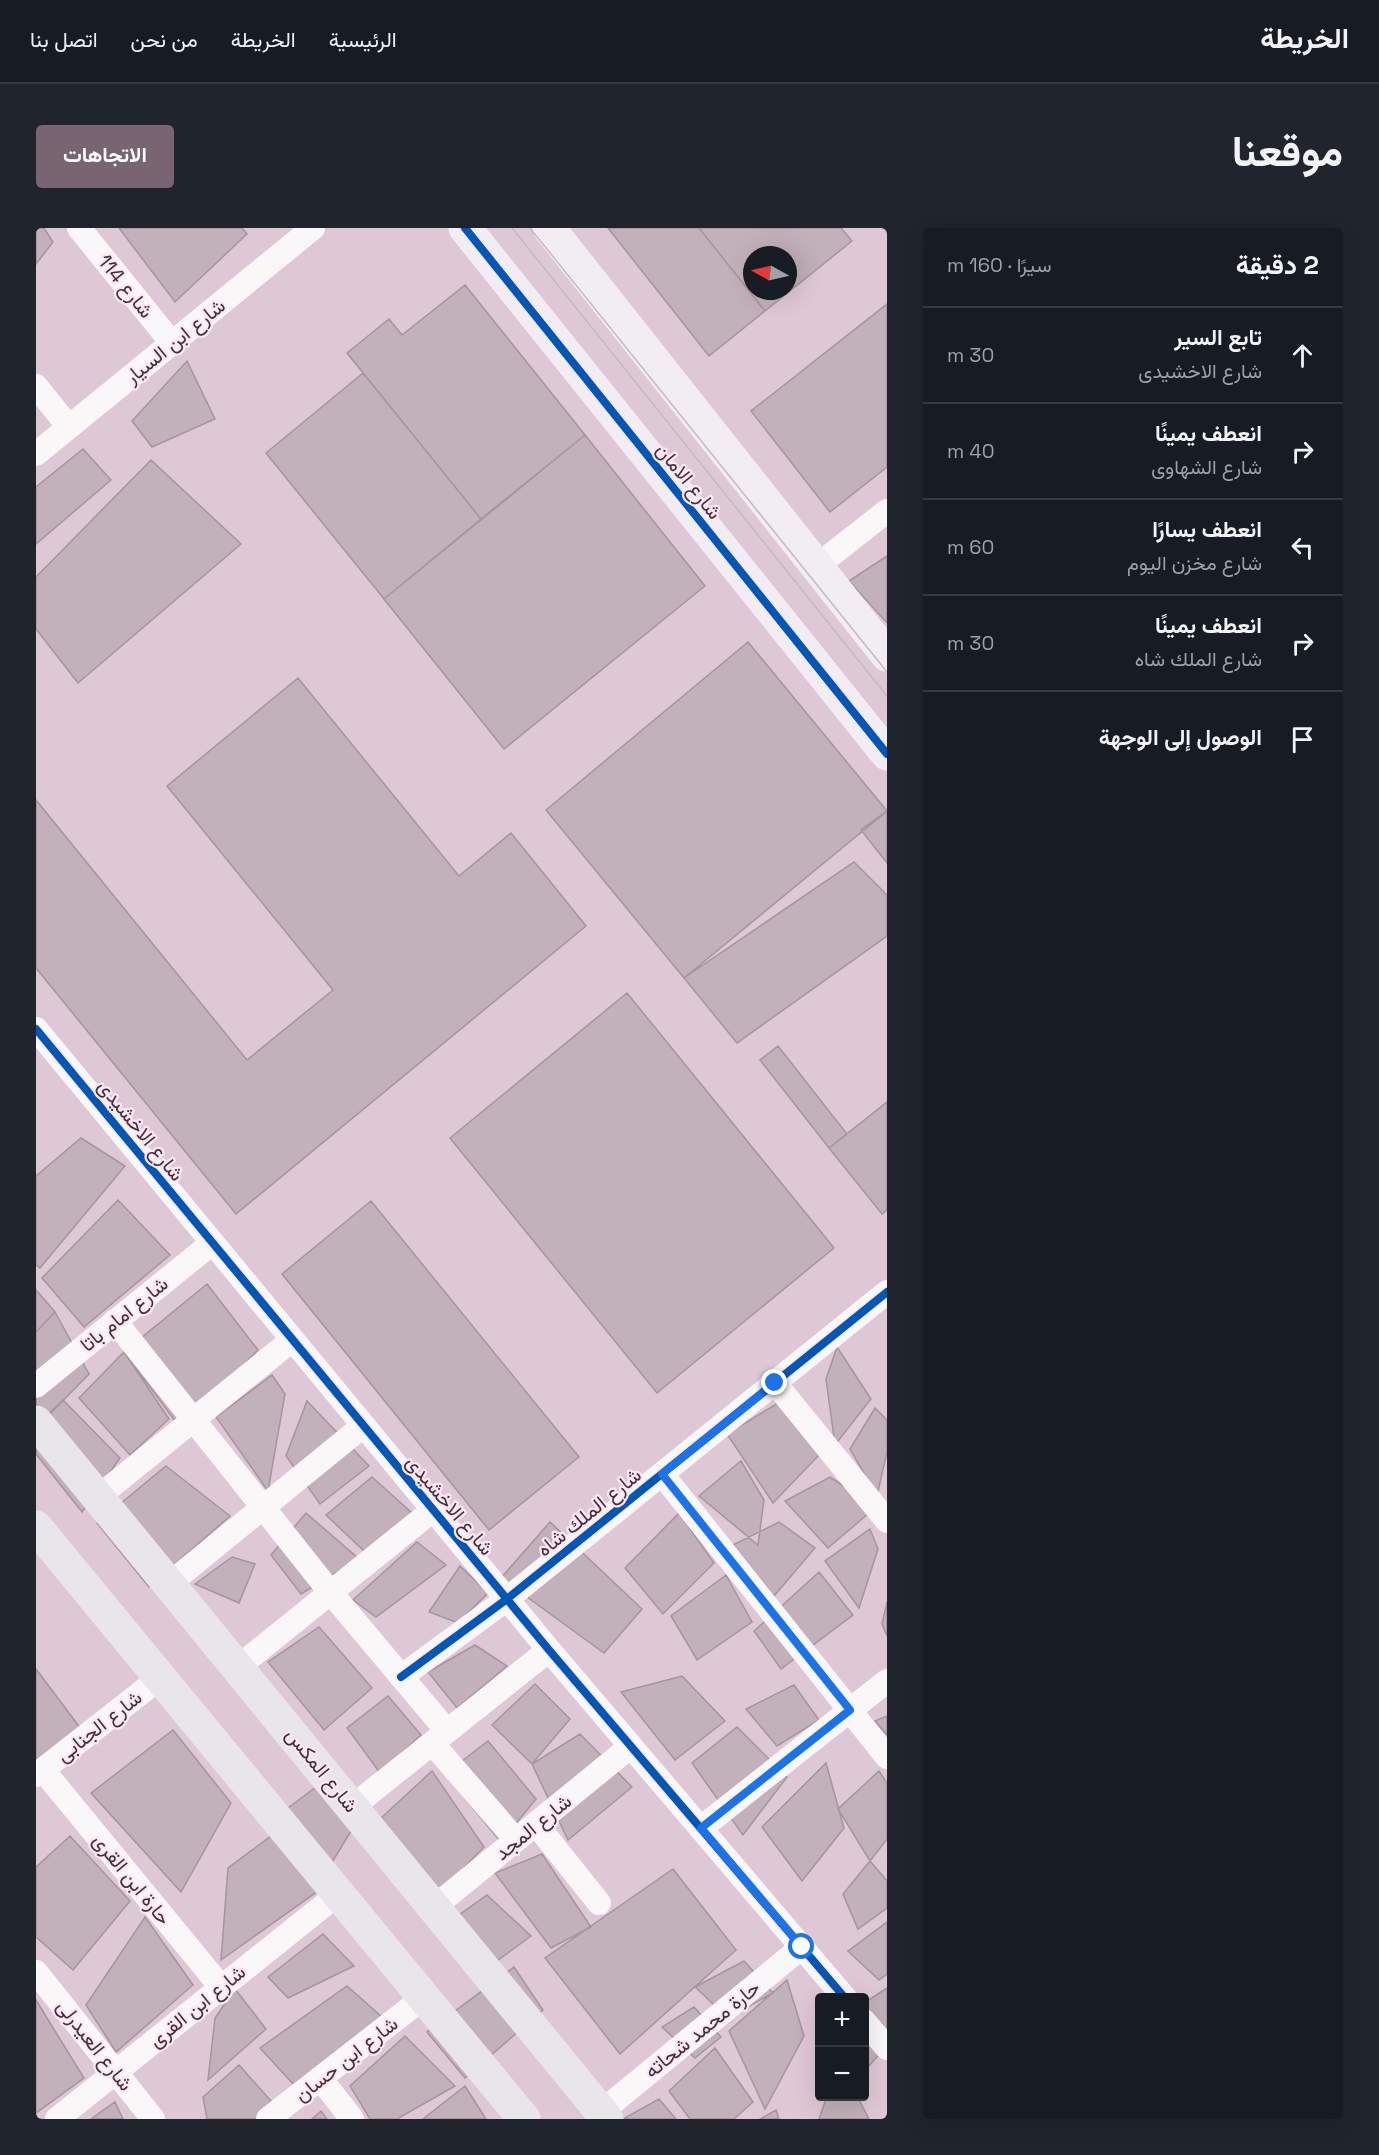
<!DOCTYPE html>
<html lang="ar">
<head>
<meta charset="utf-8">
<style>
	:root { --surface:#171b24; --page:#20242c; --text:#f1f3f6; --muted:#9ea1a6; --line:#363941; --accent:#786571 }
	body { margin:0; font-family:"Space Grotesk",Vazirmatn,sans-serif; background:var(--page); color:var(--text); direction:rtl }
	.controls { position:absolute; right:18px; bottom:18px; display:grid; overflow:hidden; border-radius:6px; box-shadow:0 6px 24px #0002 }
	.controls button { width:54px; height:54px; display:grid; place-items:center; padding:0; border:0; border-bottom:2px solid var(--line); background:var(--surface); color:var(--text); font:30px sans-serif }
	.compass { position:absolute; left:707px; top:18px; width:54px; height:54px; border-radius:50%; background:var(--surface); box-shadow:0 6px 24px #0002; rotate:278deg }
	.stop { position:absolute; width:18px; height:18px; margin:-14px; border:4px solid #1a73e8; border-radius:50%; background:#fff }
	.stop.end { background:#1a73e8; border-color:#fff; box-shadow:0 2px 6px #0008 }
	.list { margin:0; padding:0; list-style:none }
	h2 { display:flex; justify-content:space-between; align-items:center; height:78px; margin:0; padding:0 24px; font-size:26px }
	h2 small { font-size:20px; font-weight:400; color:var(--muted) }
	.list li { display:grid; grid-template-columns:39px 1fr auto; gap:18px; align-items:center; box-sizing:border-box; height:96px; padding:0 24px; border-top:2px solid var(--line) }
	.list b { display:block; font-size:22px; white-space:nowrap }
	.list p { margin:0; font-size:20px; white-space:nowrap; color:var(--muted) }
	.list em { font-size:20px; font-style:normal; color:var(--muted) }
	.icon { flex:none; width:33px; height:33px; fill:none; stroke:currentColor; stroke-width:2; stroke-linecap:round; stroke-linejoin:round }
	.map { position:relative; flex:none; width:851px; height:1891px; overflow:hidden; direction:ltr; border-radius:6px }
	header { display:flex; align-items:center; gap:36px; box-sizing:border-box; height:84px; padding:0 30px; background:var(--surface); border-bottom:2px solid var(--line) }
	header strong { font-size:28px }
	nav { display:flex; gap:33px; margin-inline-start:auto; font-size:21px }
	.intro { display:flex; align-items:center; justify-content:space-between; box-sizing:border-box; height:144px; padding:0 36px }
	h1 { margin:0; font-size:42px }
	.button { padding:15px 27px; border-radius:6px; background:var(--accent); color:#fff; font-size:21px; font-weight:700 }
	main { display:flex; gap:36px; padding:0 36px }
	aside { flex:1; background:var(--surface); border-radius:6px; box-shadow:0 6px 24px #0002 }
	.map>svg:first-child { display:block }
	.building { fill:#c2b0ba; stroke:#a5949e; stroke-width:1.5; fill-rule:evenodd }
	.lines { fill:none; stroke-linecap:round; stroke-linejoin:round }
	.street { stroke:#faf7f9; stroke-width:24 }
	.secondary { stroke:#f1edf2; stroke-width:33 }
	.primary { stroke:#e8e5eb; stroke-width:33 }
	.tram { stroke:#c2bcc0; stroke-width:1.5 }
	.cycleway-casing { stroke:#fce7f3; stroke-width:11 }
	.cycleway { stroke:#0057b8; stroke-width:8 }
	.route { stroke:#1a73e8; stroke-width:8 }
	.labels { text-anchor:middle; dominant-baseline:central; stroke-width:4.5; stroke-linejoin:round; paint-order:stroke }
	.street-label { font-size:20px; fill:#41303a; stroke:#fce7f3 }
</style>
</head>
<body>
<header>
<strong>الخريطة</strong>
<nav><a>الرئيسية</a><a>الخريطة</a><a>من نحن</a><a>اتصل بنا</a></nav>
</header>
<div class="intro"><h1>موقعنا</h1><a class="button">الاتجاهات</a></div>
<main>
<aside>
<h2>2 دقيقة<small>سيرًا · 160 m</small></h2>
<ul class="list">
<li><svg class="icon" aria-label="ahead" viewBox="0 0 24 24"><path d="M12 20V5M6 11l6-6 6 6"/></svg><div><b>تابع السير</b><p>شارع الاخشيدى</p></div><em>30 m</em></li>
<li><svg class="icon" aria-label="right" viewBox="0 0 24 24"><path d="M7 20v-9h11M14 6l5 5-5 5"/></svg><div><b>انعطف يمينًا</b><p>شارع الشهاوى</p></div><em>40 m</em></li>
<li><svg class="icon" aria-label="left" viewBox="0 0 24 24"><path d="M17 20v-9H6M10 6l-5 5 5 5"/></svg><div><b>انعطف يسارًا</b><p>شارع مخزن اليوم</p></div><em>60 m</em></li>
<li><svg class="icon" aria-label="right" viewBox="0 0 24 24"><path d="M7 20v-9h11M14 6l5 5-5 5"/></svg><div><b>انعطف يمينًا</b><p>شارع الملك شاه</p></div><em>30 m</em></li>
<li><svg class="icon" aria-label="arrive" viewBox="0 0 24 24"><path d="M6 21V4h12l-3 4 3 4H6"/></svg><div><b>الوصول إلى الوجهة</b></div></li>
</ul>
</aside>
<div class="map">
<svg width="851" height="1891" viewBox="0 0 851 1891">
	<rect width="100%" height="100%" fill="#dfc8d6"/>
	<!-- building -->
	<path class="building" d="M0 0H8L17 14 0 36Z
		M83 0H206L211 6 139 74Z
		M572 0H663L729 83 673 128Z
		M663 0H805L816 13 729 83ZM716 27H752V63H716Z
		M429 57 549 207 445 291 311 125 353 91 366 107Z
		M851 76V239L794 284 715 183Z
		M151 133 179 191 116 219 96 193Z
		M327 145 445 291 348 371 230 225Z
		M549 207 669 358 468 521 348 371Z
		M47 221 75 252 0 316V259Z
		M115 232 205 316 42 455 0 401V349Z
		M851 328V395L813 353Z
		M712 414 851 583 648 750 510 582Z
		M262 450 423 648 475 605 550 698 200 986 0 740V572L211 832 297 762 131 558Z
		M851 583V635L825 602Z
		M818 634 851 667V708L701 815 648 750Z
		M591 765 798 1020 621 1165 414 910Z
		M742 818 811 906 793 920 724 832Z
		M851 874V982L846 986 793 920Z
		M45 910 89 938 4 1040 0 1037V948Z
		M82 972 134 1027 48 1099 6 1050Z
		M335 973 543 1229 453 1302 246 1046Z
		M171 1056 222 1122 145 1201 88 1124Z
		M0 1062 19 1084 0 1104Z
		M19 1084 53 1146 11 1189 0 1176V1104Z
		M801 1119 835 1171 799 1217 790 1151Z
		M88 1124 133 1191 94 1227 43 1170Z
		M236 1147 249 1166 232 1263 180 1189Z
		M27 1172 84 1230 46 1284 0 1226V1198Z
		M271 1173 333 1238 284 1276 250 1228Z
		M742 1175 784 1226 737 1275 691 1206Z
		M839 1180 851 1192V1224L841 1268 814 1221Z
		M705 1233 728 1272 722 1317 663 1268Z
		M130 1238 194 1288 113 1359 61 1295Z
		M336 1249 376 1285 329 1324 290 1287Z
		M794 1249 840 1279 792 1320 749 1273Z
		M270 1285 323 1331 265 1366 235 1327Z
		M643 1285 678 1335 627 1386 589 1340Z
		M514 1294 606 1381 568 1425 465 1350Z
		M743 1294 779 1320 738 1368 697 1317Z
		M834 1301 842 1321 823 1380 789 1333Z
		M381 1314 410 1337 340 1389 317 1372Z
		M196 1329 219 1336 203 1375 159 1356Z
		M424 1338 452 1365 422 1395 393 1384Z
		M783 1344 817 1387 745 1441 718 1403Z
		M690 1347 716 1394 661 1432 635 1388Z
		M851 1374V1408L846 1396Z
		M283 1399 336 1460 288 1502 232 1434Z
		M439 1417 471 1438 421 1480 392 1444Z
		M0 1441 45 1501 0 1544Z
		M646 1448 689 1493 639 1532 585 1464Z
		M499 1456 534 1491 496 1536 456 1497Z
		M758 1457 783 1492 741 1518 710 1481Z
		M352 1468 385 1507 344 1545 311 1500Z
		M851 1488V1507L839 1493Z
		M701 1499 751 1549 707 1607 656 1535Z
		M137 1502 195 1575 145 1664 55 1565Z
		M544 1506 596 1559 532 1612 496 1536Z
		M452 1513 500 1571 465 1614 409 1546Z
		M790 1535 808 1600 766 1653 726 1599Z
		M396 1543 448 1619 404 1665 345 1590Z
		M843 1543 851 1555V1611L834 1633 802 1581Z
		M280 1559 317 1600 295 1636 248 1583Z
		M239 1605 282 1663 185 1732 192 1640Z
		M34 1608 94 1673 37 1742 0 1709V1639Z
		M506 1626 555 1699 515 1720 459 1645Z
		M834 1633 851 1653V1680L822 1701 807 1666Z
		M637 1641 700 1722 584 1826 509 1730Z
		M451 1667 495 1708 461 1733 423 1687Z
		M109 1689 157 1757 80 1824 50 1777Z
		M851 1694V1746L843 1752 812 1723Z
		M287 1706 318 1738 252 1770 232 1749Z
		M708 1733 737 1765 692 1790 659 1759Z
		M478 1739 507 1782 429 1850 391 1804Z
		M751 1752 768 1808 729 1881 693 1803Z
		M311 1758 346 1789 259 1858 224 1820Z
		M851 1760V1818L831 1840 828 1835V1775Z
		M199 1761 230 1801 172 1852 179 1790Z
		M0 1772 48 1850 0 1885Z
		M658 1779 685 1809 659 1830 626 1799Z
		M369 1808 419 1858 361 1891H334L314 1858Z
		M679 1820 717 1874 698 1891H654L633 1863Z
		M203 1837 243 1882 226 1891H171L167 1869Z
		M429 1858 450 1891H387Z
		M791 1868H821L833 1891H783Z
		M623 1871 640 1891H587Z
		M79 1874 87 1891H55Z
		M740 1882 743 1891H724Z
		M285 1883 291 1891H276Z"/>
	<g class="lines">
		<!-- street -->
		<path class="street" d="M43 0 136 115
			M0 158 33 199
			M0 226 277 0
			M781 338 851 283
			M0 801 513 1422 809 1770
			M79 1093 295 1365 411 1503
			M739 1155 851 1293
			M0 1158 176 1015
			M626 1246 851 1529
			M62 1269 256 1112
			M133 1356 327 1198
			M202 1439 397 1282
			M365 1449 471 1371 851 1064
			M396 1515 480 1612
			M7 1542 185 1759
			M0 1547 125 1449
			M316 1579 513 1422
			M500 1596 563 1675
			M665 1600 851 1453
			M398 1679 595 1518
			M0 1744 117 1891
			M828 1793 851 1820
			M284 1850 316 1891
			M565 1884 766 1719
			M21 1891 302 1666
			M232 1891 387 1770"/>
		<!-- secondary -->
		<path class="secondary" d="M429 0 851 526
			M513 0 851 427"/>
		<!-- primary -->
		<path class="primary" d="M0 1194 571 1891
			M0 1299 488 1891"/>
		<!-- tram -->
		<path class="tram" d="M476 0 851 468
			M494 0 851 444"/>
		<!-- cycleway casing -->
		<g class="cycleway-casing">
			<path id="cycleway" d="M429 0 851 526
				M0 801 513 1422 809 1770
				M365 1449 471 1371 851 1064"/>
		</g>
		<!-- cycleway -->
		<use href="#cycleway" class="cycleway"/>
	</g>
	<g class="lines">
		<!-- route -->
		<path class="route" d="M739 1155 626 1246 814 1482 665 1600 766 1719"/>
	</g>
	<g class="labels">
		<!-- street labels -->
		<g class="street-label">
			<text transform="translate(90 58) rotate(51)">شارع 114</text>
			<text transform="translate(139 113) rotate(-39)">شارع ابن السيار</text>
			<text transform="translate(653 253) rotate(51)">شارع الامان</text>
			<text transform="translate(105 902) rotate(51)">شارع الاخشيدى</text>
			<text transform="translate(88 1086) rotate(-39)">شارع امام باتا</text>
			<text transform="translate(414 1277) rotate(50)">شارع الاخشيدى</text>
			<text transform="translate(553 1284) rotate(-39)">شارع الملك شاه</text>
			<text transform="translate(63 1498) rotate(-38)">شارع الجنابى</text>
			<text transform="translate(286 1542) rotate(51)">شارع المكس</text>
			<text transform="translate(497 1599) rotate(-39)">شارع المجد</text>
			<text transform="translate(96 1651) rotate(51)">حارة ابن القرى</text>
			<text transform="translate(161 1778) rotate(-39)">شارع ابن القرى</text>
			<text transform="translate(666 1801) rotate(-39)">حارة محمد شحاته</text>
			<text transform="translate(59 1817) rotate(52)">شارع العيدرلى</text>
			<text transform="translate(310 1831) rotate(-38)">شارع ابن حسان</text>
		</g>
	</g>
</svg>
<div class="controls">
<button>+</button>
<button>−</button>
</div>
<svg class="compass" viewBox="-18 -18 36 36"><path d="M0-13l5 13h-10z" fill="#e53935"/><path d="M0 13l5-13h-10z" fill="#9ea1a6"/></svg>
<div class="stop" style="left:766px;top:1719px"></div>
<div class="stop end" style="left:739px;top:1155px"></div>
</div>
</main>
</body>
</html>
